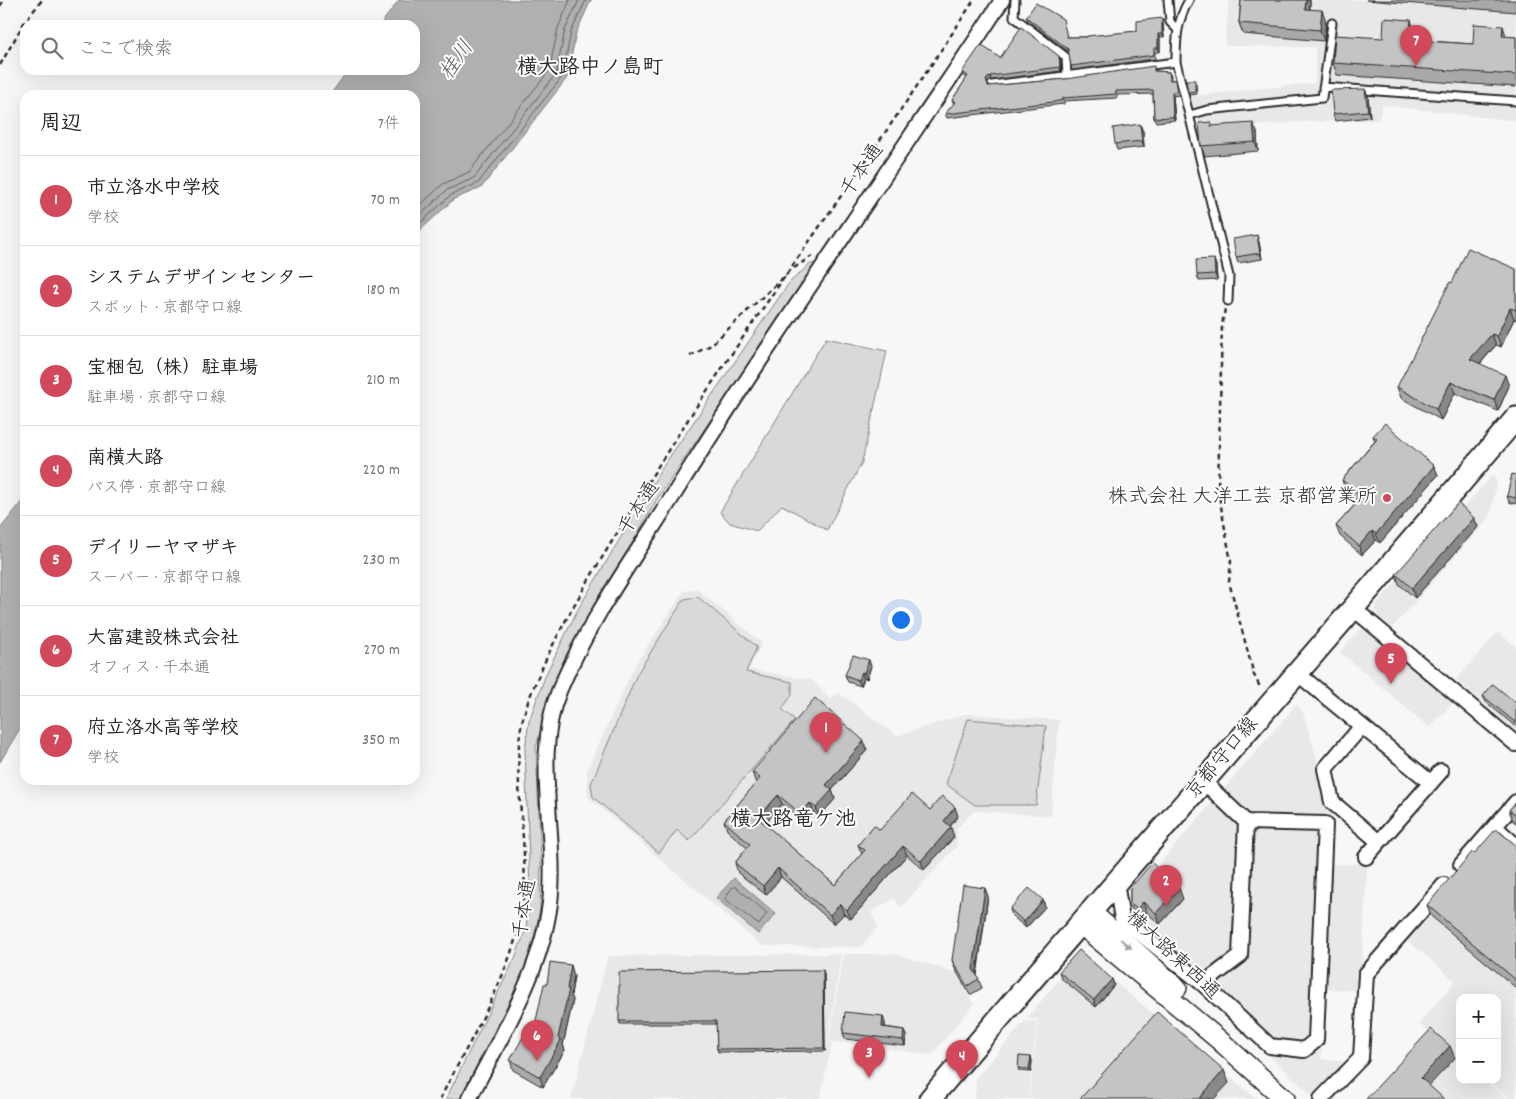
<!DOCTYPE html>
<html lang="ja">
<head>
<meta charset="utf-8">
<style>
	:root { --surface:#fff; --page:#f6f6f6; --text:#202124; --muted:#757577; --line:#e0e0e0; --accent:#d1495b }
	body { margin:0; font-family:Dekko,"Klee One",sans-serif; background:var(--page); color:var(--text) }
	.controls { position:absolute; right:15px; bottom:15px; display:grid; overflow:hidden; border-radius:10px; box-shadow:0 5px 20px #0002 }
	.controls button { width:45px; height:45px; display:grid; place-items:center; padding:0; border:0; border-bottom:1px solid var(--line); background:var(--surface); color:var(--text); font:25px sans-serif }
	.you { position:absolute; left:900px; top:619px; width:18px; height:18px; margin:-12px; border:4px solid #fff; border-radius:50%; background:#1a73e8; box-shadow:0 0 0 8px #1a73e833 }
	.badge { display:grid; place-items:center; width:32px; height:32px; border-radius:50%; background:var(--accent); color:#fff; font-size:16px; font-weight:700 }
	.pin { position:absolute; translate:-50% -41px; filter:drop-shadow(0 1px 2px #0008) }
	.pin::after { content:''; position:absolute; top:26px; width:18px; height:15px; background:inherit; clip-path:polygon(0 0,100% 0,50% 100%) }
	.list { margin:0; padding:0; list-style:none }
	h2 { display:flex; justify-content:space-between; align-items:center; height:65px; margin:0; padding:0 20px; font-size:21px }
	h2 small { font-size:16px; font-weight:400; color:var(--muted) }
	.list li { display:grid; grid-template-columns:32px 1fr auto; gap:15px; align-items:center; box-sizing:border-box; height:90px; padding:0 20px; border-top:1px solid var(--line) }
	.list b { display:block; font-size:19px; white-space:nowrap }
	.list p { margin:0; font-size:16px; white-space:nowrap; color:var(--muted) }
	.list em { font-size:16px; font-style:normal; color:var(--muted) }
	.icon { flex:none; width:28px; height:28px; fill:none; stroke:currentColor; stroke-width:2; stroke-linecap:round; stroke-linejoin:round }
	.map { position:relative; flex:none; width:1516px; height:1099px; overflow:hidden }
	.search { position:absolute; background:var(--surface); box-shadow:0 5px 20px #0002; left:20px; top:20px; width:400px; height:55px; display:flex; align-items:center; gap:12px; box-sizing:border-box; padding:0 18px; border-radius:15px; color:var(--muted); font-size:19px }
	.panel { position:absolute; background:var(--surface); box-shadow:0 5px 20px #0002; left:20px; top:90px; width:400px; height:695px; border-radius:15px }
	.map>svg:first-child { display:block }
	.built { fill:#e8e8e8 }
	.green { fill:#d9d9d9; stroke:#828282 }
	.water { fill:#b0b0b0; stroke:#7b7b7b }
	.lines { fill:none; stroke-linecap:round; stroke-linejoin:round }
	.shore { stroke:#606060; stroke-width:1 }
	.lane-casing { stroke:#2b2b2b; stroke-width:11 }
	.street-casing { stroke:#2b2b2b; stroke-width:18 }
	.secondary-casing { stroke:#2b2b2b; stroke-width:22 }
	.primary-casing { stroke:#2b2b2b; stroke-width:25 }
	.path { stroke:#2b2b2b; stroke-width:2.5; stroke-dasharray:5 4; stroke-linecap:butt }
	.lane { stroke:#fff; stroke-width:7 }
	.street { stroke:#fff; stroke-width:14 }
	.secondary { stroke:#fff; stroke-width:19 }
	.primary { stroke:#fff; stroke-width:21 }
	.wall { fill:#a9a9a9; stroke:#2b2b2b }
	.shaded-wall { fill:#898989; stroke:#2b2b2b }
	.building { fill:#c4c4c4; stroke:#2b2b2b }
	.oneway { fill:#a0a0a0 }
	.poi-dot { fill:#d1495b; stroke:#fff; stroke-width:2 }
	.labels { text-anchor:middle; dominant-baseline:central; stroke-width:4; stroke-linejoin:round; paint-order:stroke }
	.street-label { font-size:20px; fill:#2b2b2b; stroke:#fff }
	.poi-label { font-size:20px; fill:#2b2b2b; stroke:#fff; text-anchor:end }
	.water-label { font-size:21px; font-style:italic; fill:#5a5a5a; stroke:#fff }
	.neighbourhood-label { font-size:21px; font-weight:bold; fill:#2b2b2b; stroke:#fff }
</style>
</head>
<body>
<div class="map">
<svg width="1516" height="1099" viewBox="0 0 1516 1099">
	<rect width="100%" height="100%" fill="#f7f7f7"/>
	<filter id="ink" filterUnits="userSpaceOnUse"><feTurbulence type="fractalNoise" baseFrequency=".02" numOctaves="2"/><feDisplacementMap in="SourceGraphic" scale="10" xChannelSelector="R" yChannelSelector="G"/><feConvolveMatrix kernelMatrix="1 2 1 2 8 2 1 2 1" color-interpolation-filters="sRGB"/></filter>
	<g filter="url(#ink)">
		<!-- built -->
		<path class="built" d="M1229 0H1516V121L1382 105 1379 120 1300 122 1200 130 1190 96 1315 83V47L1225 46Z
			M1493 475 1497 482 1490 517 1392 628 1379 618 1374 609 1377 603Z
			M697 589 762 643 749 669 812 680 830 699 839 693 897 736 965 714 1059 720 1051 816 974 811 957 828V846L900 908 895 898 871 912 878 927 860 947 762 946 588 797 587 770 635 665 684 591Z
			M1359 630H1371L1454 701 1430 728 1340 652Z
			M1498 632 1516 647V732L1456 680Z
			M1296 705 1303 712 1333 813 1330 864H1367L1361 991 1324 989 1321 1059 1348 1062 1313 1096 1138 936 1129 899Z
			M1475 859 1516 893V1099H1510L1487 1080H1497V998H1460V1080H1485L1507 1099H1378L1435 1037 1419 1024 1455 981 1407 940Z
			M841 954 828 1042 832 1043 820 1099H571L608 956Z
			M843 954H895L955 972 974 1004 932 1055 829 1041Z
			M1081 954 1189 1043 1257 1099H1029L1038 1019H1026Z
			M1025 1021H1037L1028 1099H974L976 1089 975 1079Z"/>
		<!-- green -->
		<path class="green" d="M816 263 656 501 557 677 536 747 541 861 540 909 529 962 460 1099H446L515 958 526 929 530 889 525 749 529 721 546 674 577 611 662 468 789 283 810 264Z
			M826 338 887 351 862 462 827 530 782 505 757 531 730 523 720 512Z
			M698 597 757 647 746 672 792 682V695L782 709 795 720 689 841 677 830 659 853 593 797 591 784 637 674 684 599Z
			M968 719 1046 726 1036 805H975L946 784Z"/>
		<!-- water -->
		<path class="water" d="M399 0H591L576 33 567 78 481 188 454 199 415 235V95H330L348 70H415V25H380Z
			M25 498V720L0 762V529Z
			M734 878 776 914 758 934 716 898Z"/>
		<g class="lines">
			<!-- shore -->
			<path class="shore" d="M415 210 443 184 469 172 549 71 558 28 570 0
				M415 220 447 190 474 178 556 74 565 30 579 0
				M415 228 451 195 478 183 562 77 571 32 586 0
				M733 887H736L767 913 759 925 725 899Z"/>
			<!-- lane casing -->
			<g class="lane-casing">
				<path id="lane" d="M1015 0 1014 17 1066 57 1067 77
					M1168 0 1170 22 1177 29
					M1189 0C1177 21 1176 38 1176 62L1229 276 1228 301
					M992 85 1176 62
					M1323 87 1516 101
					M1190 115 1207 110 1322 98 1332 23
					M1497 824 1516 841"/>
			</g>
			<!-- street casing -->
			<g class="street-casing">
				<path id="street" d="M1354 609 1516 744
					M1297 673 1430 782
					M1362 726 1325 769 1332 802 1379 842
					M1366 857 1441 771
					M1461 865 1516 802
					M1116 883 1122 919 1203 984 1240 956 1246 822
					M1203 984 1270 1046 1304 1050 1316 1040 1325 824 1246 822 1204 782
					M469 1099C501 1036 541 973 550 903 558 835 532 756 559 691 589 620 635 556 676 491 751 370 832 254 911 136 941 91 973 46 1002 0
					M1321 1099 1361 1058 1366 974 1444 885"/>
			</g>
			<!-- secondary casing -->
			<g class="secondary-casing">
				<path id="secondary" d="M1090 911 1177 988
					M1079 923 1218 1039 1285 1099"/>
			</g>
			<!-- primary casing -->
			<g class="primary-casing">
				<path id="primary" d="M930 1099C1124 871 1322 647 1516 418"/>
			</g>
			<!-- path -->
			<path class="path" d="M0 6 4 0
				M0 65 24 23 42 0
				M794 268 812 256
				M1225 309 1222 325 1218 490 1231 562 1229 582 1254 675 1261 689
				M690 356 711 345 788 273
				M440 1099C469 1041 508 981 521 916 532 857 513 794 520 734 523 709 536 681 547 657 571 607 602 558 631 510 737 335 863 172 974 0"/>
			<!-- lane -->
			<use href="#lane" class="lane"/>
			<!-- street -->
			<use href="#street" class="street"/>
			<!-- secondary -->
			<use href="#secondary" class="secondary"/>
			<!-- primary -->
			<use href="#primary" class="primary"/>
		</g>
		<!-- wall -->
		<path class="wall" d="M1241 0H1310V9L1326 21 1324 41 1243 34 1239 23Z
			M1366 0H1516V12Z
			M1026 17 1068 37H1087L1137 31 1162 18 1163 22 1164 37H1160V52H1155V59L1072 70 1071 66 1069 52 1028 21Z
			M1415 32V40L1473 44 1506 37H1516V87L1337 75 1333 63 1383 38Z
			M1059 56 1061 60V71L991 80 987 83 988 86 1156 71 1169 72 1171 76V80H1175L1179 95 1173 96 1175 120 1156 122 1154 118 1153 94 1117 95V98L1064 101V104L1055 105 947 118 945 114 954 104 952 100 967 78 963 76 962 72 1000 58Z
			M1196 83 1197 94 1190 95 1188 92Z
			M1365 89 1368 96 1370 117 1335 121 1333 114Z
			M1143 131 1144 147 1117 150 1115 144Z
			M1257 132 1258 151 1205 156 1201 146Z
			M1259 242 1262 259 1238 263 1236 257Z
			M1216 265 1217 280 1199 281 1197 275Z
			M1516 269V320L1514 319 1501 347 1496 345 1480 364 1509 386 1498 411 1455 393 1441 420 1401 398 1397 387Z
			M1373 436 1434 466 1438 475 1380 543 1376 540 1362 555 1340 536 1336 526 1358 501 1345 489 1342 480 1375 441Z
			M1516 475V504L1509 502 1507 496Z
			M1474 518 1478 527 1415 598 1399 584 1396 574Z
			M871 666 867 679 864 678 861 686 848 682 845 675Z
			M1483 696 1516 703V727L1486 702Z
			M867 750 832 790 835 799 819 817 814 812 804 823 782 804 764 824 835 885 862 854 858 845 880 830 930 810 958 816 950 827 954 837 924 870 907 855 851 919 844 914 834 924 781 877 766 895 738 873 735 863 747 848 727 830 724 821 757 782 755 781 752 772Z
			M1516 802V823L1513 821 1509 810Z
			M1516 845V988L1431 916 1427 905 1475 853Z
			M1130 888 1183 899 1160 924 1147 913 1141 920 1134 915 1130 904Z
			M988 896 977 976 982 988 970 995 955 969 952 960Z
			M1043 900 1045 907 1026 928 1012 916 1010 909Z
			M1059 972 1112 979 1114 985 1096 1007 1061 978Z
			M824 974 825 1051 718 1052 717 1049V1024H620L619 1021Z
			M574 976 571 995 573 1000 563 1045 565 1050 543 1087 513 1070 510 1060 535 1025Z
			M885 1023V1027L904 1030 906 1036 905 1046 845 1039 843 1033Z
			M1031 1057 1032 1061 1031 1072 1019 1071 1018 1068Z"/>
		<!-- shaded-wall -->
		<path class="shaded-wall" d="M1306 0H1310L1309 20 1305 9Z
			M1322 10 1326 21 1324 41 1320 30Z
			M1162 18 1163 22 1164 37 1162 34Z
			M1411 20 1415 32 1414 52 1409 40Z
			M1503 26 1507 39 1502 36Z
			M1158 34 1160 37V52L1158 48Z
			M1059 56 1061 60V71L1060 67Z
			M990 76 991 80 987 83 986 80Z
			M1365 89 1368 96 1370 117 1368 111Z
			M1172 92 1173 96 1175 120 1173 117Z
			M1253 123 1257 132 1258 151 1255 142Z
			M1140 124 1143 131 1144 147 1142 141Z
			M1257 235 1259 242 1262 259 1260 253Z
			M1214 259 1216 265 1217 280 1215 274Z
			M1510 308 1514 319 1501 347 1497 336Z
			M1492 334 1496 345 1474 370 1470 359Z
			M1505 375 1509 386 1498 411 1494 400Z
			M1451 382 1455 393 1441 420 1436 409Z
			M1434 466 1438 475 1380 543 1376 534Z
			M1474 518 1478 527 1415 598 1412 588Z
			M1372 531 1376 540 1362 555 1359 546Z
			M869 660 871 666 867 679 864 673Z
			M862 672 864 678 861 686 858 680Z
			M864 741 867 750 832 790 835 799 819 817 816 808 826 785Z
			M778 795 782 804 761 828 758 818Z
			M810 803 814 812 804 823 801 814Z
			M955 807 958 816 947 830 944 821Z
			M951 827 954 837 924 870 921 861Z
			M903 846 907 855 851 919 847 910Z
			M778 868 781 877 766 895 763 886Z
			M985 888 988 896 976 978 973 969Z
			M1179 888 1183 899 1160 924 1156 913Z
			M1043 900 1045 907 1026 928 1024 922Z
			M1143 902 1147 913 1141 920 1137 909Z
			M840 904 844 914 834 924 830 915Z
			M571 965 574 976 571 995 573 1000 563 1045 565 1050 543 1087 540 1077 558 1038Z
			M823 970 824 974 825 1051 824 1048Z
			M1112 979 1114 985 1096 1007 1094 1000Z
			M883 1016 885 1023 884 1033 882 1027Z
			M904 1030 906 1036 905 1046 903 1040Z
			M1450 1046 1455 1058 1425 1090 1421 1078Z
			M1031 1057 1032 1061 1031 1072 1029 1069Z
			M1224 1070 1229 1083 1214 1099H1199Z"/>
		<!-- building -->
		<path class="building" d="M1241 0H1306L1305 9 1322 10 1320 30 1239 23Z
			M1036 3 1063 19 1067 37H1087V36L1137 31V21L1162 18V34H1158V48H1154V55L1071 66 1068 49 1026 17Z
			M1384 18 1411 20 1409 40 1473 44 1474 24 1503 26 1502 36 1516 37V75L1333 63 1335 35 1383 38Z
			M1021 27 1059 56 1060 67 990 76 986 80 988 86 1066 79 1154 66V71L1169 72 1170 80H1175L1177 92H1172L1173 117 1154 118 1153 90 1116 91V94L1063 98V100L1054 102 945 114 955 102 952 100 968 76 962 72 981 45 1000 58Z
			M1186 80H1195V91L1188 92Z
			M1365 89 1368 111 1333 114 1331 90Z
			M1211 122V126L1253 123 1255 142 1201 146 1199 123Z
			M1140 124 1142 141 1115 144 1113 128Z
			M1257 235 1260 253 1236 257 1233 239Z
			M1468 248 1516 269V310L1510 308 1497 336 1492 334 1470 359 1505 375 1494 400 1451 382 1436 409 1397 387 1450 282 1452 283Z
			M1214 259 1215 274 1197 275 1196 260Z
			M1385 423 1434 466 1376 534 1372 531 1359 546 1336 526 1362 497 1342 480 1377 439 1373 436Z
			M1512 474 1516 475V498L1507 496Z
			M1458 503 1474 518 1412 588 1396 574Z
			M853 655 869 660 864 673 862 672 858 680 845 675Z
			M1493 684 1516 703V723L1483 696Z
			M815 698 864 741 826 785 832 790 816 808 810 803 801 814 778 795 758 818 835 885 865 850 858 845 874 825 880 830 912 794 930 810 942 796 955 807 944 821 951 827 921 861 903 846 847 910 840 904 830 915 778 868 763 886 735 863 750 844 724 821 760 778 752 772Z
			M1516 802V815L1509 810Z
			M1496 829 1516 845V980L1427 905 1473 851 1475 853Z
			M1152 863 1179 888 1156 913 1143 902 1137 909 1130 904V888Z
			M963 885 985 888 973 969 979 979 967 986 952 960Z
			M1029 888 1043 900 1024 922 1010 909Z
			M1079 950 1112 979 1094 1000 1059 972Z
			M550 962 571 965 567 989H569L558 1038 561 1040 540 1077 510 1060 531 1023 535 1025 544 984H547Z
			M823 970 824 1048 717 1049 716 1021H619V972Z
			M845 1012 883 1016 882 1027 904 1030 903 1040 843 1033Z
			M1157 1012 1224 1070 1199 1099H1080Z
			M1431 1029 1450 1046 1421 1078 1444 1099H1366Z
			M1019 1056 1031 1057 1029 1069 1018 1068Z"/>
		<!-- one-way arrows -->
		<defs><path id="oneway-solid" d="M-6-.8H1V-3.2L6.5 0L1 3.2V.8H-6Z" transform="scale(1.25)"/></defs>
		<use class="oneway" href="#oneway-solid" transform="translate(1126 944) rotate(41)"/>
	</g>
	<!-- markers -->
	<circle class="poi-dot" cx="1387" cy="498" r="5"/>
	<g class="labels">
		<!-- street labels -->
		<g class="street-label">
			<text transform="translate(863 171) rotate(-56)">千本通</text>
			<text transform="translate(640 509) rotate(-58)">千本通</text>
			<text transform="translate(1223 759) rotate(-50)">京都守口線</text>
			<text transform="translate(526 909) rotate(-81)">千本通</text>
			<text transform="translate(1172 956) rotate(43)">横大路東西通</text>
		</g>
		<!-- poi labels -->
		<g class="poi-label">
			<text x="1377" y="498">株式会社 大洋工芸 京都営業所</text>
		</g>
		<!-- water labels -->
		<g class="water-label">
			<text transform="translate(458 61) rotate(-55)">桂川</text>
		</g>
		<!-- neighbourhood labels -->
		<g class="neighbourhood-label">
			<text x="590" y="69">横大路中ノ島町</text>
			<text x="793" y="821">横大路竜ケ池</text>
		</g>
	</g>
</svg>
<div class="controls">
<button>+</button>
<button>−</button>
</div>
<div class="you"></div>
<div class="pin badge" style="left:826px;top:753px">1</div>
<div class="pin badge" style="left:1166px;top:906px">2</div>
<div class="pin badge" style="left:869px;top:1078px">3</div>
<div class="pin badge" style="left:962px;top:1081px">4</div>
<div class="pin badge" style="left:1391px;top:684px">5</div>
<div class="pin badge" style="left:537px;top:1061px">6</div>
<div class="pin badge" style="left:1416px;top:66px">7</div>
<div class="search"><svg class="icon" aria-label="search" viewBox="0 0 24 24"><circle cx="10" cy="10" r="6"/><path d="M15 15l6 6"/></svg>ここで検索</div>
<section class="panel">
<h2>周辺<small>7件</small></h2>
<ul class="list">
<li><span class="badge">1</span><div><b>市立洛水中学校</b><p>学校</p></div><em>70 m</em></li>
<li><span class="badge">2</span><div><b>システムデザインセンター</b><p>スポット · 京都守口線</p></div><em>180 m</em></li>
<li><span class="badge">3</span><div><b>宝梱包（株）駐車場</b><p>駐車場 · 京都守口線</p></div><em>210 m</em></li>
<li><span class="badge">4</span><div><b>南横大路</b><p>バス停 · 京都守口線</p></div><em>220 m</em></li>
<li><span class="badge">5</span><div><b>デイリーヤマザキ</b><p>スーパー · 京都守口線</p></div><em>230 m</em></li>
<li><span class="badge">6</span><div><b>大富建設株式会社</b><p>オフィス · 千本通</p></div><em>270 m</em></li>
<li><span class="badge">7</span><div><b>府立洛水高等学校</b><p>学校</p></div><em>350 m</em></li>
</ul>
</section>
</div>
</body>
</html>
